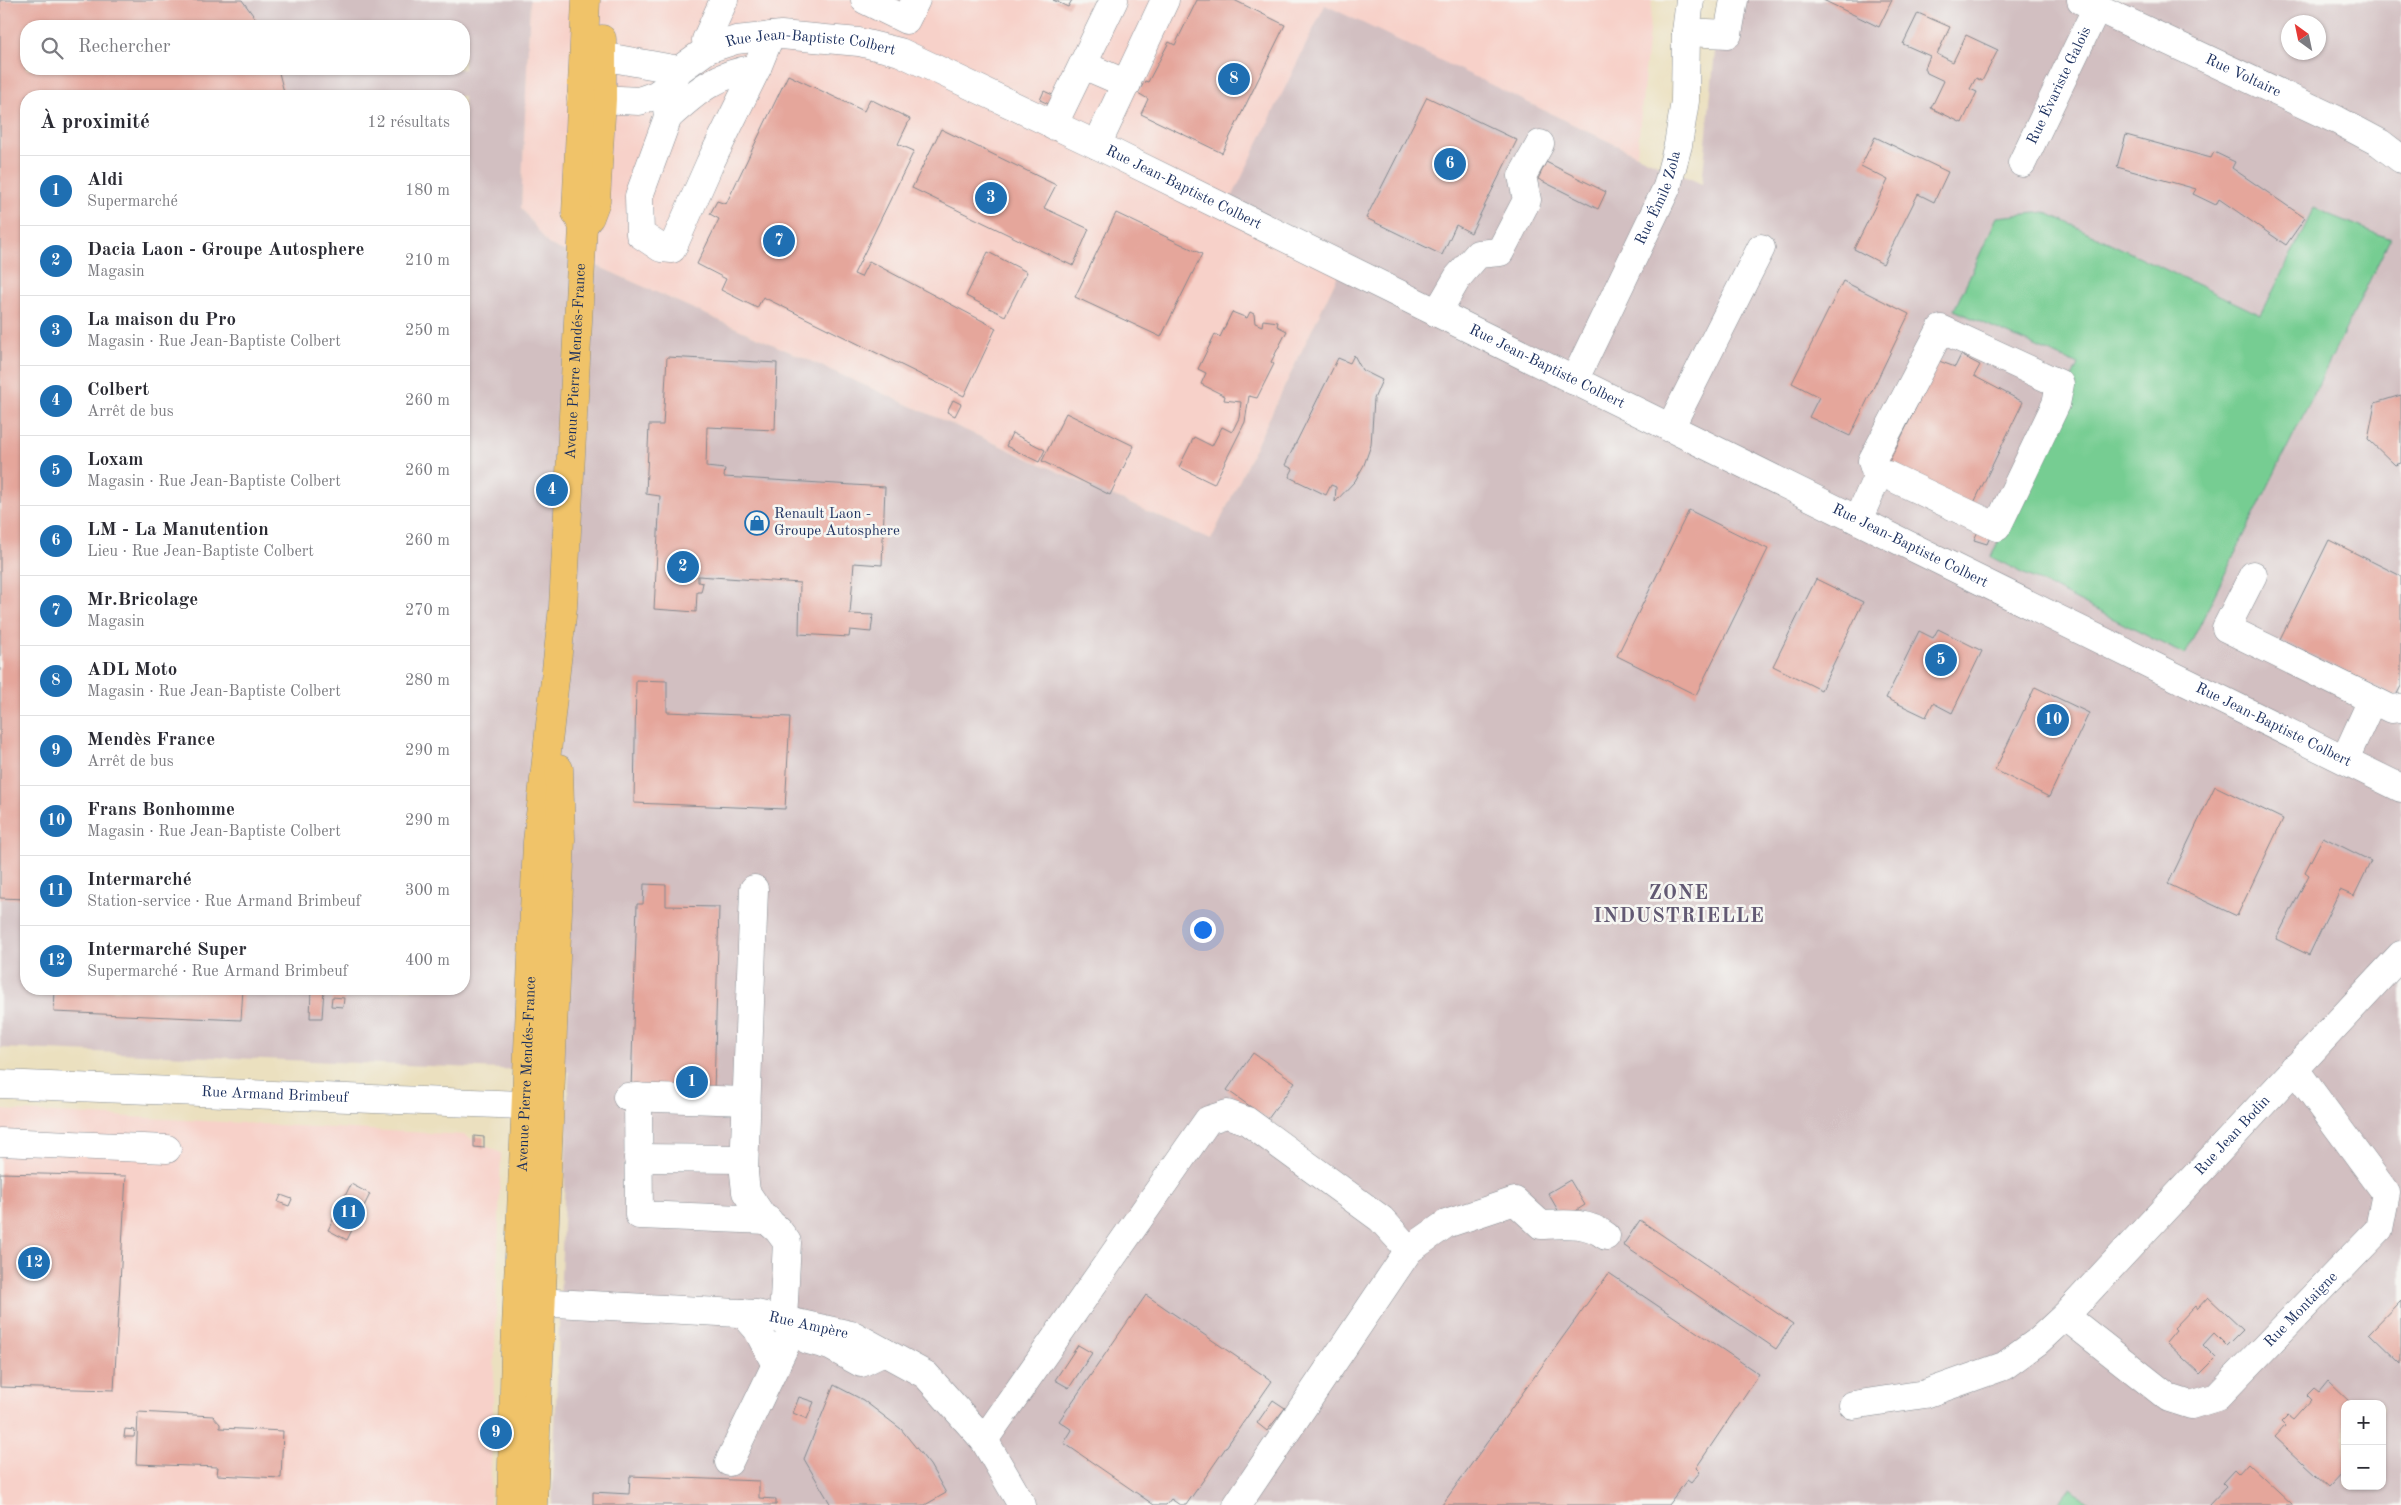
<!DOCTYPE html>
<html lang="fr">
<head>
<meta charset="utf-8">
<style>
	:root { --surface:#fff; --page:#f7f7f7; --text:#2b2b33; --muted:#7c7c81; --line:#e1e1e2; --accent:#1f6fb2 }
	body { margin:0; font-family:"Old Standard TT",serif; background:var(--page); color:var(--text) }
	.controls { position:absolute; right:15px; bottom:15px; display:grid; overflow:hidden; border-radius:10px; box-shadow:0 1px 4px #0004 }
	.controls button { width:45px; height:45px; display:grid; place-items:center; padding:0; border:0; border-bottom:1px solid var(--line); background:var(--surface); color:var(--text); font:25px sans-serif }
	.compass { position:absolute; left:2281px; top:15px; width:45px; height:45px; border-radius:50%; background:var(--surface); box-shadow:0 1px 4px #0004; rotate:327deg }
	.you { position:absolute; left:1202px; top:929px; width:18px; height:18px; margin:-12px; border:4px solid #fff; border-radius:50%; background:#1a73e8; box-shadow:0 0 0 8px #1a73e833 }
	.badge { display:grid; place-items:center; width:32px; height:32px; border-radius:50%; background:var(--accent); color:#fff; font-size:16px; font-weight:700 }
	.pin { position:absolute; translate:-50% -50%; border:2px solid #fff; box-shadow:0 1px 5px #0006 }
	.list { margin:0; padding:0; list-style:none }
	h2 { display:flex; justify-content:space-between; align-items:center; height:65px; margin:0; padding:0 20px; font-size:21px }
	h2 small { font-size:16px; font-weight:400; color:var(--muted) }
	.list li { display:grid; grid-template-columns:32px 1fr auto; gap:15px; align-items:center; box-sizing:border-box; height:70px; padding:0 20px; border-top:1px solid var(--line) }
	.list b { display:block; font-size:19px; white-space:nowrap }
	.list p { margin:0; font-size:16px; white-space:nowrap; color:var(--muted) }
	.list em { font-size:16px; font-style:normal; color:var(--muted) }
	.icon { flex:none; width:28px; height:28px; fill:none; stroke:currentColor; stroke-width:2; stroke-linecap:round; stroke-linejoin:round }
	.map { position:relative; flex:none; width:2401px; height:1505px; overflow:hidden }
	.search { position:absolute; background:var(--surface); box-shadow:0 1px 4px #0004; left:20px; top:20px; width:450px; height:55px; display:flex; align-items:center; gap:12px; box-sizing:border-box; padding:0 18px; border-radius:20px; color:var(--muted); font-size:19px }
	.panel { position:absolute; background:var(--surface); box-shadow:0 1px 4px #0004; left:20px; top:90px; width:450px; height:905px; border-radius:20px }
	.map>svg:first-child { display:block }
	.built { fill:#f7d1c9 }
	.industrial { fill:#d2bfc1; fill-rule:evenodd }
	.green { fill:#76cd92; stroke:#487e78 }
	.building { fill:#e5a69b }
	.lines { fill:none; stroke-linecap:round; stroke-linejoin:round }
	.minor-casing { stroke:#83888e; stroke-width:29 }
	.major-casing { stroke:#83888e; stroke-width:29 }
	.minor { stroke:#fff; stroke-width:28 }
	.major { stroke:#f0c369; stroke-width:28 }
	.labels { text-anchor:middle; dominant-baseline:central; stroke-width:5; stroke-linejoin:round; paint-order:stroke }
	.street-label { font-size:15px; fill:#1b2f5e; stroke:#f6f6f2 }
	.poi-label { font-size:15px; fill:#1b2f5e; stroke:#f6f6f2; text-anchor:start }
	.district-label { font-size:20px; font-weight:bold; letter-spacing:1px; fill:#625973; stroke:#f6f6f2 }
</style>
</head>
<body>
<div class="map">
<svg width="2401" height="1505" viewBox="0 0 2401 1505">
	<rect width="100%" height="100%" fill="#f6f6f2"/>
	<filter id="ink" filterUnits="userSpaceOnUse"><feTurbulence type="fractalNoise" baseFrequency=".02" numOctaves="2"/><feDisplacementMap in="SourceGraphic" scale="10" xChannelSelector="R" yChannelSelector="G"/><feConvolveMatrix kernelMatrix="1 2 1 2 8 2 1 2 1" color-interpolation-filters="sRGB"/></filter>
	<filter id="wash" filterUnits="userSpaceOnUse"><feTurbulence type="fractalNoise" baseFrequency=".0096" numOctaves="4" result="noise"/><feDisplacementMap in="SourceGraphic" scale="20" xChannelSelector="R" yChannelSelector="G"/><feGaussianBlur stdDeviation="1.12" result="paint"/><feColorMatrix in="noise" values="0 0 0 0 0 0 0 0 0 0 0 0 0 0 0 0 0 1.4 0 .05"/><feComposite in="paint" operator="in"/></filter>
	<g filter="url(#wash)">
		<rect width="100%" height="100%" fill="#ebe0bf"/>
		<!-- built -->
		<path class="built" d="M530 0H1652L1637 155 1325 6 1340 271 1211 540 548 244 521 208Z
			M0 1110 464 1135 501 1153 490 1505H0Z"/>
		<!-- industrial -->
		<path class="industrial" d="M0 0H530L521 208 548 244 1211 540 1340 271 1223 216 1325 5 1637 155 1702 184 1720 0H2401V1505H552L569 1072 0 1048ZM2288 22H2318V52H2288ZM26 26H464V69H26ZM26 96H464V989H26ZM2345 1404H2382V1486H2345Z"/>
		<!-- green -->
		<path class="green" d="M2314 208 2390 239 2185 655 1991 557 2078 365 1954 310 1997 217 2045 212 2261 315Z
			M2070 1488 2093 1505H2057Z"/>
		<g id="blocks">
			<!-- building -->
			<path class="building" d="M0 0H242L261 26H26V69H278L285 96H26V899L0 898Z
				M1053 0H1072L1068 7Z
				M1197 0H1234L1285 25 1222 153 1141 114 1148 99 1138 93 1145 81 1148 82 1169 42 1175 45Z
				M1823 0H1892L1879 27Z
				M1918 13 1950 27 1937 54 1953 62 1966 35 1998 50 1982 81 1976 78 1970 89 1977 92 1962 123 1931 108 1944 81 1927 73 1925 68 1930 56 1903 44Z
				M788 75 864 111 870 99 910 119 898 144 914 151 854 274 861 277 869 261 996 328 964 396 763 297 757 308 721 290 726 279 697 264 719 219 710 214 717 201 726 204Z
				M1044 91 1057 97 1053 106 1040 100Z
				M1427 97 1517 140 1471 233 1456 225 1442 255 1366 218Z
				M941 129 1056 185 1044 208 1089 229 1073 266 912 188Z
				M2126 135 2211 158 2214 152 2235 162 2232 168 2305 218 2286 245 2219 199 2216 205 2193 194 2196 189 2117 167Z
				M1875 137 1948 172 1934 202 1918 194 1883 264 1854 249 1888 180 1861 166Z
				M1546 162 1606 192 1598 209 1538 179Z
				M1116 213 1202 254 1161 337 1075 297Z
				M988 252 1027 272 1005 316 966 296Z
				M1843 281 1909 314 1850 436 1809 417 1819 397 1792 383Z
				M1232 312 1247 318 1250 312 1254 314 1255 323 1262 326 1263 320 1278 322 1277 326 1287 331 1271 362 1274 364 1257 398 1249 396 1245 422 1214 484 1179 467 1194 437 1212 446 1222 427 1232 432 1239 418 1241 402 1224 400 1225 396 1201 384 1206 373 1198 369 1215 334 1220 337Z
				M1354 355 1362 370 1382 380 1374 399 1371 445 1364 465 1355 481 1335 502 1336 487 1331 485 1326 495 1289 477 1293 469 1285 465 1338 358 1350 363Z
				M1961 355 1980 365 1974 376 2023 402 1971 509 1886 468 1939 361 1955 367Z
				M667 357 777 363 775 430 707 427 706 467 725 469 724 477 885 487 882 565 854 563 850 614 873 615 871 632 850 630 849 637 799 634 800 583 698 576V582L703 583 701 592H697L696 612 654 609 660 496 646 494 649 425H663Z
				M2401 395V463L2395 465 2368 439 2375 403Z
				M953 400 961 404 955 416 947 412Z
				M1066 413 1134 446 1110 495 1042 461Z
				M1012 433 1045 450 1039 462 1006 446Z
				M1689 510 1768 549 1696 695 1617 656Z
				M1978 531 1990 537 1987 544 1974 540Z
				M2329 540 2401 576V686L2396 696 2280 639Z
				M464 556H466L465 583H464Z
				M1816 579 1863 602 1821 690 1773 666Z
				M1938 629 1982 651 1952 713 1933 703 1926 717 1886 698 1919 631 1933 638Z
				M636 680 667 681V712L790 717 785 809 634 803Z
				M2035 687 2089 713 2049 797 1995 770Z
				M2215 786 2283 819 2237 916 2168 884Z
				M2323 837 2371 861 2354 896 2340 890 2309 955 2276 939 2309 875 2305 872Z
				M644 884 666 885V906L719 907 714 1092 631 1089 637 904H643Z
				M55 989H243L241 1020 54 1012Z
				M311 989H324L322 1018H310Z
				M332 997 344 998 343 1007 331 1006Z
				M1253 1053 1295 1082 1268 1119 1227 1090Z
				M474 1136 484 1137V1148L474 1147Z
				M0 1173 126 1176 114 1390 0 1387Z
				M1570 1180 1585 1205 1563 1219 1548 1193Z
				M351 1184 370 1194 347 1240 328 1230Z
				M281 1195 292 1199 289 1206 278 1202Z
				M1640 1220 1793 1324 1776 1349 1623 1245Z
				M1609 1273 1759 1374 1696 1468 1700 1472 1691 1483 1687 1480 1668 1505H1442Z
				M1146 1295 1272 1381 1186 1505H1180L1171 1499 1166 1505H1154L1064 1443 1072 1430 1059 1421Z
				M2208 1297 2243 1330 2227 1346 2214 1333 2203 1345 2216 1358 2200 1374 2166 1342 2176 1330 2174 1328 2195 1306 2197 1309Z
				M2401 1300V1364L2369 1333Z
				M1078 1345 1092 1353 1069 1388 1055 1380Z
				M2328 1381 2352 1404H2345V1470L2329 1487 2275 1437 2285 1426 2281 1422 2288 1415 2293 1419 2311 1399 2307 1395 2314 1388 2319 1392Z
				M834 1385 863 1400 901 1429 930 1465 946 1493 925 1505H831L804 1459Z
				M799 1397 814 1402 807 1419 793 1413Z
				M1273 1400 1285 1408 1267 1431 1257 1423Z
				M138 1412 213 1416 220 1424V1428L283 1431 281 1478 217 1475 218 1467 136 1464Z
				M125 1429 135 1430 134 1437H124Z
				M2248 1463 2293 1505H2209L2226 1487 2222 1483 2234 1470 2238 1474Z
				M630 1476 759 1481V1498L776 1499V1505H593V1492L629 1494Z"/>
		</g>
	</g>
	<g filter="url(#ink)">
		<use href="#blocks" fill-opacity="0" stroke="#83888e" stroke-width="1"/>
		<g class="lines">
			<!-- minor casing -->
			<g class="minor-casing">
				<g id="minor">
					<path d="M865 0 906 20 916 0"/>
					<path id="s1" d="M2081 0 2337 120 2380 143 2401 159"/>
					<path d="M1686 32 1728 34 1734 0"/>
					<path d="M708 49 706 40 724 0"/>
					<path d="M584 55 601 56 679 70"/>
					<path d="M1083 65 1127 84"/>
					<path id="s2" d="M581 98 639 101 656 95 666 88 679 70 690 62 708 49 736 40 781 35 859 42 900 52 1097 145 2401 788"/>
					<path d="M666 99 668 117C698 90 716 74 757 68"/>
					<path d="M668 117 639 196 640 234 661 248 672 249 710 163 757 68 770 36"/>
					<path d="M1053 126 1114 0"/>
					<path d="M1097 145 1165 0"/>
					<path id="s3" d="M2022 163 2097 7"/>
					<path d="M1437 313 1458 277 1478 254 1500 252 1527 200 1522 176 1540 144"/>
					<path id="s4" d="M1574 381 1667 187 1678 145 1685 101 1686 32 1690 0"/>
					<path d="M1670 428 1761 248"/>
					<path d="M1858 520 1877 477 1872 461 1941 329 2060 384 2056 404 1997 527 1887 475 1877 477"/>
					<path d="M2253 575 2226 628 2391 709 2401 708"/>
					<path d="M2345 759 2372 700"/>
					<path d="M754 889 744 1173 746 1192 762 1216 778 1230 787 1242 783 1320"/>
					<path id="s5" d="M0 1084 548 1106"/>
					<path d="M627 1097 746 1101"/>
					<path d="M638 1097 639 1215 768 1220"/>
					<path d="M0 1142 167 1149"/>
					<path d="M638 1158 744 1159"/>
					<path id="s6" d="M518 1301 756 1314 855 1336 926 1375 984 1440 1022 1505"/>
					<path d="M743 1313 757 1329 776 1365"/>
					<path id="s7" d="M2065 1316 2169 1398 2191 1405 2217 1397 2379 1229 2386 1193 2294 1068"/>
					<path d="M808 1340 830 1346 861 1363 884 1352"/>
					<path id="s8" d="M1853 1405 1925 1394 2004 1366 2037 1342 2065 1316 2401 955"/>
					<path d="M984 1440 1208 1120 1227 1114 1247 1121 1381 1219 1409 1250"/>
					<path d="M729 1462 796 1323"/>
					<path d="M1237 1505 1409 1250 1446 1224 1515 1201 1541 1225C1564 1224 1587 1221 1606 1236"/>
				</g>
			</g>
			<!-- major casing -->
			<g class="major-casing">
				<g id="major">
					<path d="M583 226 590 217 596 201 602 99V39"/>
					<path id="s9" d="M511 1505 515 1351 537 842 563 607 583 226 576 213 586 0"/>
					<path d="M533 1505 561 839 559 769"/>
				</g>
			</g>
			<!-- minor -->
			<use href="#minor" class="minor"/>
			<!-- major -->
			<use href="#major" class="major"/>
		</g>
	</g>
	<!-- icons -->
	<defs>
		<g id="shop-ring" transform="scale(1.25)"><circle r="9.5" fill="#f6f6f2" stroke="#1f6fb2" stroke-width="1.5"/><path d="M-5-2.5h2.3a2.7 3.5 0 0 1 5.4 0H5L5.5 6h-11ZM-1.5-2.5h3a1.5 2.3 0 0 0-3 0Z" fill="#1f6fb2"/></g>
	</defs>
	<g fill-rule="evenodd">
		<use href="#shop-ring" x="757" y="523"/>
	</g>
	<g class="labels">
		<!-- street labels -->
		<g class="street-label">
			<text stroke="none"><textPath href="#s2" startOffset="251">Rue Jean-Baptiste Colbert</textPath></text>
			<text stroke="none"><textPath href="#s1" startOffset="179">Rue Voltaire</textPath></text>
			<text stroke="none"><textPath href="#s3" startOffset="86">Rue Évariste Galois</textPath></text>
			<text stroke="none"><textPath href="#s2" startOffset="656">Rue Jean-Baptiste Colbert</textPath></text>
			<text stroke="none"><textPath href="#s4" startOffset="202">Rue Émile Zola</textPath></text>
			<text stroke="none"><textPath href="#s9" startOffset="1146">Avenue Pierre Mendés-France</textPath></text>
			<text stroke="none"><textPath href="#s2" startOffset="1061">Rue Jean-Baptiste Colbert</textPath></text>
			<text stroke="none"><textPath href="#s2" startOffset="1466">Rue Jean-Baptiste Colbert</textPath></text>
			<text stroke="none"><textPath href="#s2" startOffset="1871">Rue Jean-Baptiste Colbert</textPath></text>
			<text stroke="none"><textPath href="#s9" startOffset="431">Avenue Pierre Mendés-France</textPath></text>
			<text stroke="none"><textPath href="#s5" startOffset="275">Rue Armand Brimbeuf</textPath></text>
			<text stroke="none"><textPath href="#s8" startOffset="482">Rue Jean Bodin</textPath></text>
			<text stroke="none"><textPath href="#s7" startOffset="304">Rue Montaigne</textPath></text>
			<text stroke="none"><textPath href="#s6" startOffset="292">Rue Ampère</textPath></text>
		</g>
		<!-- poi labels -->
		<g class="poi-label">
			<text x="774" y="514">Renault Laon -<tspan x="774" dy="17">Groupe Autosphere</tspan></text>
		</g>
		<!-- district labels -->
		<g class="district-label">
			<text x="1679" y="894">ZONE<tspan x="1679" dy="23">INDUSTRIELLE</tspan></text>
		</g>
	</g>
</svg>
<div class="controls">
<button>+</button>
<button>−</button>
</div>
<svg class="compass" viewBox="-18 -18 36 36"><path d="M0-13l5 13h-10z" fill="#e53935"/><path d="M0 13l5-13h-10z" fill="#7c7c81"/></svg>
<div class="you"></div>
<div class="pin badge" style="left:692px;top:1082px">1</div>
<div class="pin badge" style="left:683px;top:567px">2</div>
<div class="pin badge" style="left:991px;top:198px">3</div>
<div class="pin badge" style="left:552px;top:490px">4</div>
<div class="pin badge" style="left:1941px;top:660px">5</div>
<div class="pin badge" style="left:1450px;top:164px">6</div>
<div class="pin badge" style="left:779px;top:241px">7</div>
<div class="pin badge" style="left:1234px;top:79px">8</div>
<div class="pin badge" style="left:496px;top:1433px">9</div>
<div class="pin badge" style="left:2053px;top:720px">10</div>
<div class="pin badge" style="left:349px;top:1213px">11</div>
<div class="pin badge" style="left:34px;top:1263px">12</div>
<div class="search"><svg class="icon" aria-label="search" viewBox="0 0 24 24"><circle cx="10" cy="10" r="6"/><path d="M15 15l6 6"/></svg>Rechercher</div>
<section class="panel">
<h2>À proximité<small>12 résultats</small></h2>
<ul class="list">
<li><span class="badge">1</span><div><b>Aldi</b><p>Supermarché</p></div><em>180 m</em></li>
<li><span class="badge">2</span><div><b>Dacia Laon - Groupe Autosphere</b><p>Magasin</p></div><em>210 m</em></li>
<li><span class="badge">3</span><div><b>La maison du Pro</b><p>Magasin · Rue Jean-Baptiste Colbert</p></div><em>250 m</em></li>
<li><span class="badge">4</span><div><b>Colbert</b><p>Arrêt de bus</p></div><em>260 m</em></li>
<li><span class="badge">5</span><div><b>Loxam</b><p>Magasin · Rue Jean-Baptiste Colbert</p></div><em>260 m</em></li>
<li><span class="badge">6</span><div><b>LM - La Manutention</b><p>Lieu · Rue Jean-Baptiste Colbert</p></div><em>260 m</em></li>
<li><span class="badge">7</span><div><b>Mr.Bricolage</b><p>Magasin</p></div><em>270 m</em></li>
<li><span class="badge">8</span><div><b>ADL Moto</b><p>Magasin · Rue Jean-Baptiste Colbert</p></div><em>280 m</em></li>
<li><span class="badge">9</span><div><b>Mendès France</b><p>Arrêt de bus</p></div><em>290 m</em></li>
<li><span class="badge">10</span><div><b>Frans Bonhomme</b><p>Magasin · Rue Jean-Baptiste Colbert</p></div><em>290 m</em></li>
<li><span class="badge">11</span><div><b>Intermarché</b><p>Station-service · Rue Armand Brimbeuf</p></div><em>300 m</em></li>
<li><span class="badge">12</span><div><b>Intermarché Super</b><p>Supermarché · Rue Armand Brimbeuf</p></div><em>400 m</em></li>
</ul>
</section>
</div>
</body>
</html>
